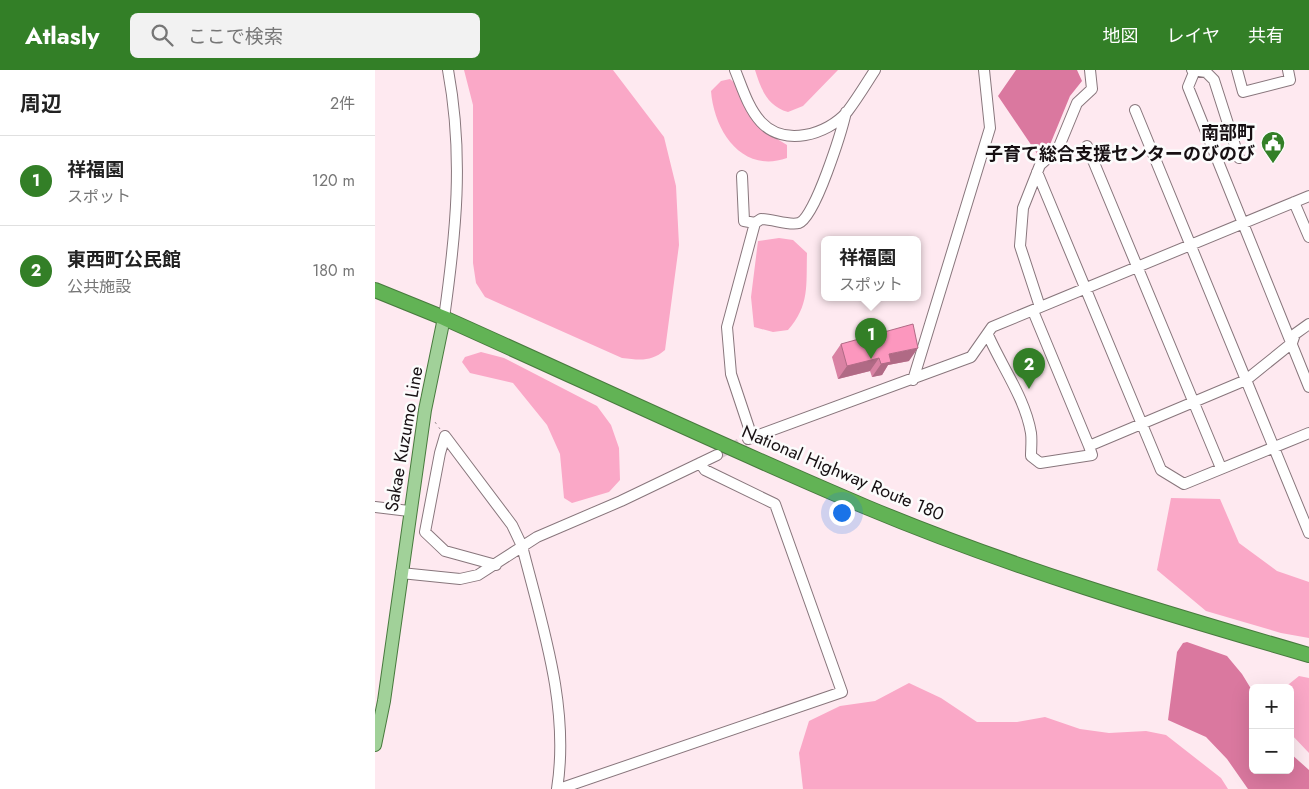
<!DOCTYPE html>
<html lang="ja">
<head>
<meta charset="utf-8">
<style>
	:root { --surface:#fff; --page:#f2f2f2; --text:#222; --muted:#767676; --line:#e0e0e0; --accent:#337f27 }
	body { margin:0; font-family:Jost,"Noto Sans JP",sans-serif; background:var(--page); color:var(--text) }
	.controls { position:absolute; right:15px; bottom:15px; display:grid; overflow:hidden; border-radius:8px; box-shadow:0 5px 20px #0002 }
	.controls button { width:45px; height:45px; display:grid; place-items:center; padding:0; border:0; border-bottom:1px solid var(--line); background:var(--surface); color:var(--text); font:25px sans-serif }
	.you { position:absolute; left:466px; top:442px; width:18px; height:18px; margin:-12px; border:4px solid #fff; border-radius:50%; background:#1a73e8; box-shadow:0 0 0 8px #1a73e833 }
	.badge { display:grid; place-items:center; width:32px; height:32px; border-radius:50%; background:var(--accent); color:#fff; font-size:16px; font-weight:700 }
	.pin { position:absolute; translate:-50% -41px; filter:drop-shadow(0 1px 2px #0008) }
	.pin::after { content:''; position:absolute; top:26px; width:18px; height:15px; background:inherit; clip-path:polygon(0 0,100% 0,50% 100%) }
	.popup { position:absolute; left:446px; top:166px; width:100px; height:65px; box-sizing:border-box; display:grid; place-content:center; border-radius:8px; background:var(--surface); filter:drop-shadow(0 1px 4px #0005); font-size:16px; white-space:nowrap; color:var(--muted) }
	.popup b { font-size:19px; color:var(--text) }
	.popup::after { content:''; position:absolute; left:50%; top:100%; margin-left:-10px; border:10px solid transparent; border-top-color:var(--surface) }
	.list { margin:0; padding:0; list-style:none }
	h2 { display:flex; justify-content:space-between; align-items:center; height:65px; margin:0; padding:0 20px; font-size:21px }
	h2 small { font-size:16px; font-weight:400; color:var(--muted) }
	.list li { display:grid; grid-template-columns:32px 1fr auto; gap:15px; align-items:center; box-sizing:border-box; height:90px; padding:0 20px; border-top:1px solid var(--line) }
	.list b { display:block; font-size:19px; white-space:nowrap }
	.list p { margin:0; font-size:16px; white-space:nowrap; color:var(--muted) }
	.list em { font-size:16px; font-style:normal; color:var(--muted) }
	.icon { flex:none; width:28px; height:28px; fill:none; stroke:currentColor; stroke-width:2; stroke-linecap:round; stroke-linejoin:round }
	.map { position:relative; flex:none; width:934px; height:719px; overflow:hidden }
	header { display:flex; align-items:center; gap:30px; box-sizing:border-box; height:70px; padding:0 25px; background:var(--accent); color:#fff }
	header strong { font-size:24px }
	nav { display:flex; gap:28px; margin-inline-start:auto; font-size:18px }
	.search { width:350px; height:45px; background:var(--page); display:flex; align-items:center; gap:12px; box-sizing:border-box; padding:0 18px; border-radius:8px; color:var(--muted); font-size:19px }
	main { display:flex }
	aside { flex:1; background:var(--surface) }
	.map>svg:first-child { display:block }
	.green { fill:#faa8c7 }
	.water { fill:#da789f }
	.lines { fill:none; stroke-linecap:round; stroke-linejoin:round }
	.minor-tunnel { stroke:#dbc8cf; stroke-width:10; stroke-dasharray:10 5; stroke-linecap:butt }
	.minor-casing { stroke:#88767c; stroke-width:12 }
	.major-casing { stroke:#487a3e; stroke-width:14 }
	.highway-casing { stroke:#487a3e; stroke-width:16 }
	.path { stroke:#a19297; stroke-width:1; stroke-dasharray:2.5 4; stroke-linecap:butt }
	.minor { stroke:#fff; stroke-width:10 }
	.major { stroke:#a1d199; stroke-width:12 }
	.highway { stroke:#62b355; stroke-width:14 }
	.wall { fill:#d982a3 }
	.shaded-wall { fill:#b06a85 }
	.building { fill:#fc97be; stroke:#b06a85 }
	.labels { text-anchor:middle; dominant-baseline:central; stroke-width:5; stroke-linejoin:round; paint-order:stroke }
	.poi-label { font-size:18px; font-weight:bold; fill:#171013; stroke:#fcfcfc; text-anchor:end }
	.street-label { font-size:18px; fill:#171013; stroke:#fcfcfc }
</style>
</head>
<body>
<header>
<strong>Atlasly</strong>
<div class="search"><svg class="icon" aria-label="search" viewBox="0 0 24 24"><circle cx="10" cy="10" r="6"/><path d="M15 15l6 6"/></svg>ここで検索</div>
<nav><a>地図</a><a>レイヤ</a><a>共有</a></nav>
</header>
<main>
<aside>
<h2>周辺<small>2件</small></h2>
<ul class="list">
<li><span class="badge">1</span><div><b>祥福園</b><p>スポット</p></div><em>120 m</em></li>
<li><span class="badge">2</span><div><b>東西町公民館</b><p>公共施設</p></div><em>180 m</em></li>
</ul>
</aside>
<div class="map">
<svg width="934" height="719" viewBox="0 0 934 719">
	<rect width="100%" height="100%" fill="#fee9f0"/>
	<!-- green -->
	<path class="green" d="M89 0H238L289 67 301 116 304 175 290 280C276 292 265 290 247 288L110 227 101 213 98 193V35Z
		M380 0H463L428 36 413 42C392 36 386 19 380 0Z
		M355 9 363 16 394 64 412 75V88C367 104 339 61 336 21L346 11Z
		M404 168 418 170 432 183C431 215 435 235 413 260L398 262 379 257 376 227 383 171Z
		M106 282 129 288 222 336 236 355 244 378 245 410 234 422 197 433 189 428 185 384 172 355 138 313 95 303 87 292 90 287Z
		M796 428 845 429 864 473 902 501 934 512V568L906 563 831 541 782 500Z
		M924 606 934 608V683L915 663V618H909Z
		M534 613 566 628 602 652H642L670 647 705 659 734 663 771 661 791 665 846 708 853 719H428L424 683 434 651 465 636 500 631Z"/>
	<!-- water -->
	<path class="water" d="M641 0H702L707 11 695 26 672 82 667 86 663 85 623 26Z
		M812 572 852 586 867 604 878 622V700H915V683L934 700V719H873L852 689 831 667 793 650 802 582 808 573Z"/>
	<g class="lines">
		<!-- minor-tunnel -->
		<path class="minor-tunnel" d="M342 385 373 369"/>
		<!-- minor casing -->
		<g class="minor-casing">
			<path id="minor" d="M360 0C367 17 373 38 386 52 409 77 452 65 472 42 482 29 491 14 500 0
				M817 0 831 2 839 10 864 88
				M820 0 813 17 934 317
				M862 0 868 22 915 10 913 0
				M760 40 934 463
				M712 76 846 398
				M662 102 786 400 809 414 934 363
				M367 106 369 151 380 153
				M919 132 934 167
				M665 237 645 176 648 138 665 95 683 79 702 33 717 19 715 0
				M658 241 714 376
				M69 248C81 163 89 86 73 0
				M613 265C627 297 650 328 656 363 657 370 656 379 656 386L665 393 717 385 714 376 871 310 917 273 920 264 934 254
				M538 310 615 58 609 0
				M70 366 137 455 147 476C167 555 195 637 182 719
				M70 366 65 383 50 462 70 481 121 495
				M377 367 356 304 352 257 380 153 386 149C398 149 414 156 424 153 440 148 467 60 471 42
				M373 369 596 287 617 257 934 126
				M0 437 34 441
				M26 503 85 509 103 505 162 467 246 431 342 385
				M184 719 467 622 400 434 330 400 325 393"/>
		</g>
		<!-- major casing -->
		<g class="major-casing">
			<path id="major" d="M0 675 9 631 50 340 69 248"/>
		</g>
		<!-- highway casing -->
		<g class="highway-casing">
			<path id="highway" d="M0 220 69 248C210 311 349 377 491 437 634 497 785 542 934 585"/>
		</g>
		<!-- path -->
		<path class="path" d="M60 352 65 359"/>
		<!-- minor -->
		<use href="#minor" class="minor"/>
		<!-- major -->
		<use href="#major" class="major"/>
		<!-- highway -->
		<use href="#highway" class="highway"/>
	</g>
	<!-- wall -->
	<path class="wall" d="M466 274 534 291 513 295 507 305 497 307 495 301 463 309 457 287Z"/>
	<!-- shaded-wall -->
	<path class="shaded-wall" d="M543 278 534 291 513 295 507 305 497 307 506 294 514 284Z
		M504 288 495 301 463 309 472 296Z"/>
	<!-- building -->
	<path class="building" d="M538 254 543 278 514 284 516 292 506 294 504 288 472 296 466 274Z"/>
	<!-- icons -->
	<defs>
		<g id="civic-pin" transform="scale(1.25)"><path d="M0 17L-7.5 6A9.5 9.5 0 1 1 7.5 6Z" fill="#337f27" stroke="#fcfcfc"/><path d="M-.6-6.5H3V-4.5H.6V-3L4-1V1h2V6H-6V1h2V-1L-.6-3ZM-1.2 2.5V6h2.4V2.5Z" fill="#fff"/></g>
	</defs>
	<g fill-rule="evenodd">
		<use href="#civic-pin" x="898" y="73"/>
	</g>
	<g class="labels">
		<!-- poi labels -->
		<g class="poi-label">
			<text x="880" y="63">南部町<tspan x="880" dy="21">子育て総合支援センターのびのび</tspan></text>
		</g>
		<!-- street labels -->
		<g class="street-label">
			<text transform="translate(29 369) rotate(-80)">Sakae Kuzumo Line</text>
			<text transform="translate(468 403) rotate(23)">National Highway Route 180</text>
		</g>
	</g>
</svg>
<div class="controls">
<button>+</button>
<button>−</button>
</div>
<div class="you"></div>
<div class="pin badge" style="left:496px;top:289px">1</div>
<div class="popup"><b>祥福園</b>スポット</div>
<div class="pin badge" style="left:654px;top:319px">2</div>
</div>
</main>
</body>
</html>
